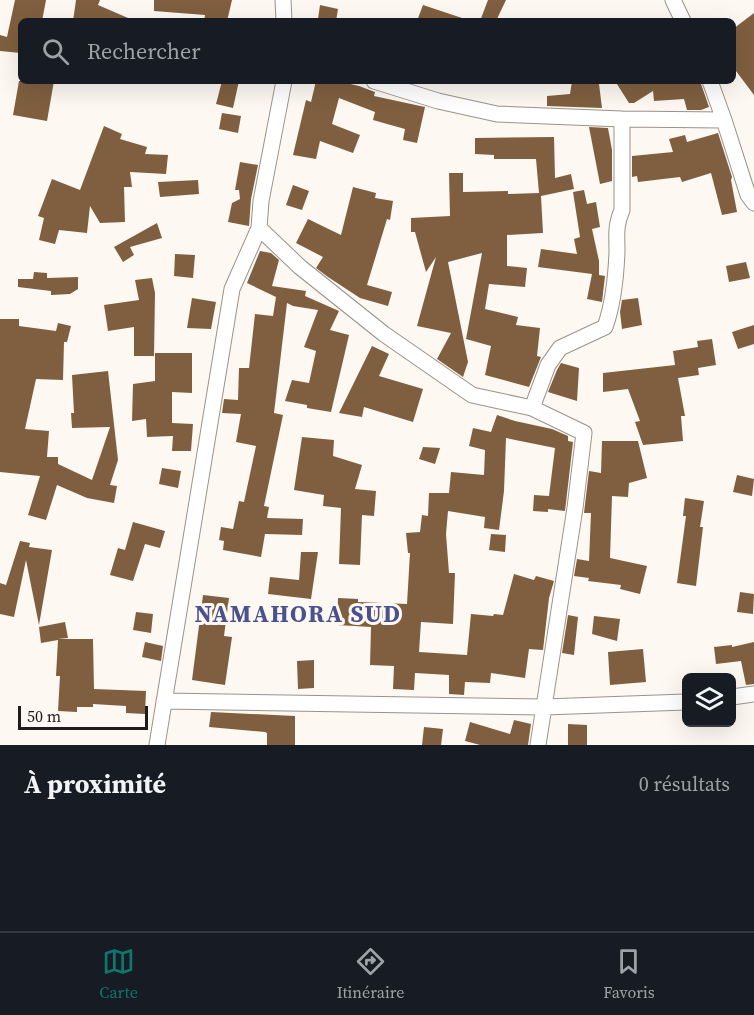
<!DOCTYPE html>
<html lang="fr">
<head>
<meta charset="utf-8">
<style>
	:root { --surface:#171b24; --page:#242831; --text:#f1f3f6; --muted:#9ea1a6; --line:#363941; --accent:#0f766e }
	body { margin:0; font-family:"Source Serif 4",serif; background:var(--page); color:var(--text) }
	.controls { position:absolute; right:18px; bottom:18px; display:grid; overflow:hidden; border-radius:9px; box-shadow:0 6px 24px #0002 }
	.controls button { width:54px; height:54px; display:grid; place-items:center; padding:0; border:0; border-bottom:2px solid var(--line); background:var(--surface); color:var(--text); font:30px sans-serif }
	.scale { position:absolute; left:18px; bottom:15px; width:130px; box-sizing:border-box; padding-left:6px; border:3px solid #1f1c1a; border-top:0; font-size:16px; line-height:21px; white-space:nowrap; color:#1f1c1a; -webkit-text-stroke:4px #fef8f2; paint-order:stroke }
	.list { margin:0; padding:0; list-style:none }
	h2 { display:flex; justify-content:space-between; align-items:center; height:78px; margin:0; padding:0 24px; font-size:26px }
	h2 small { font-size:20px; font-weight:400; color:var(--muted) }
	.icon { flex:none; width:33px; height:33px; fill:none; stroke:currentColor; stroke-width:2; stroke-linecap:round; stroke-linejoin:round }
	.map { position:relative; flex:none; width:754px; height:745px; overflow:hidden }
	.search { position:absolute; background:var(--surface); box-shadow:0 6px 24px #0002; left:18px; right:18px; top:18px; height:66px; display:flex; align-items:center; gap:15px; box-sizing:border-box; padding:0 21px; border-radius:9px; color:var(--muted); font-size:22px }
	.sheet { height:186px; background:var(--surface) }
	nav { display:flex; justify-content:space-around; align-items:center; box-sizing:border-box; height:84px; border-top:2px solid var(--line); background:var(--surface); font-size:16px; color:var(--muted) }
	nav a { display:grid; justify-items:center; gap:3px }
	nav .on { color:var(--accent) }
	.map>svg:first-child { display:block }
	.building { fill:#7f5f3f }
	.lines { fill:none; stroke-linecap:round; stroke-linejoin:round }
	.minor-casing { stroke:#9a938c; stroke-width:17 }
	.minor { stroke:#fff; stroke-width:15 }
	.labels { text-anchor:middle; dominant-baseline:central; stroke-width:6; stroke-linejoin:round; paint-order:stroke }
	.district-label { font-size:24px; font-weight:bold; letter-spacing:1.5px; fill:#49518f; stroke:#fef8f2 }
</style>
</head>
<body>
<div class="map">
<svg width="754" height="745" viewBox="0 0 754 745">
	<rect width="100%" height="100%" fill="#fef8f2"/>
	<!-- building -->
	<path class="building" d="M15 0H46L42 21H21V53L0 51V35L7 37Z
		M76 0H100L98 5 135 21H73Z
		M154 0H232L227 21H204L205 15 154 11Z
		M488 0H506L496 21H480Z
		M320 5 338 9 336 21 318 19Z
		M423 5 462 18 461 21H417Z
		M754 13V95L733 67V29Z
		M19 81H54L47 121 13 115Z
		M222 81H239L233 108 216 104Z
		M316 81H338L359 86 375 92 374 96 425 107 417 143 403 140 405 129 373 120 375 112 339 98 332 124 360 135 353 153 320 141 316 159 293 155 306 100 311 102Z
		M572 81 599 84 602 108 547 106V96L570 94Z
		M615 81H700L709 107 701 110H687L684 99 654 101 653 91 634 103H629Z
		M222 113 241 116 238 133 219 129Z
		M104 126 122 134 120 139 147 147 145 154 168 155 166 174 130 172 132 187H124L125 222 100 223 90 206 87 233 59 230 55 244 39 240 44 218 38 216 52 179 80 190Z
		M589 127 608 128 612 150V181L600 184Z
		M718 133 732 177 731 180 737 212 722 215 711 173 682 182 680 177 638 182 637 176 632 177V156L673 152 669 139 685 135 687 142Z
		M554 137 555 178 571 174 574 189 541 196 543 233 507 235V266L527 268 525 287 489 284 485 309 518 317 516 325 540 328 537 356 541 357 529 387 485 375 491 346 466 339 482 253 448 262 468 362 463 377 437 359 451 333 417 326 436 257 426 272 415 232H411V218L450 216 449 173H463V192L508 191V194L539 193 536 159H494V155L475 154V138Z
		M240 162 258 165 251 199 249 226 228 222 232 203 240 199 239 190H235Z
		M198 180 199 194 160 197 158 182Z
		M293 185 309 191 302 210 286 205Z
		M353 187 376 193 375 198 393 201 390 220 387 219 367 285 392 292 388 306 360 298 328 277 316 268 323 257 296 243 308 219 341 235Z
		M584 190 587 204 596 202 600 227 592 229 599 261V275L605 276 602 302 587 299 592 274 538 267 541 249 577 254 574 239 580 237 573 192Z
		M157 223 162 238 130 247 134 255 123 262 114 247Z
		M260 251 271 253 279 260 272 286 306 291 305 296 339 311 330 330 349 335 331 412 307 408V405L285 401 292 380 309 383 316 351 304 347 318 310 293 306 287 303 274 413 283 415 264 506 269 507 267 518 303 519 302 535 265 534 261 557 223 550 224 541 219 540 221 527 233 529 239 501 244 502 256 446 236 442 241 414 222 413 224 399 238 400 239 368H249L255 314 273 316 276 297 247 283Z
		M175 254 195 255 193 278 174 276Z
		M746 262 750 278 729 282 726 266Z
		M34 272 47 273V278L78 277V289L70 294 51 295V291L18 287V279H33Z
		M152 278 155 293 154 356H134V327L108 331 104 305 139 300 135 280Z
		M192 298 216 302 211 329 187 328Z
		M638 298 642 325 622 329 620 312 622 300Z
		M0 319H19V326L56 331 58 323 71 326 67 342H64L63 380 36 379 25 429 49 431 47 457H58V464L92 480 110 427 72 428 71 413H74L72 375 108 371 118 460 110 485 117 486 114 503 87 498 57 485 46 520 28 515 40 476 0 472Z
		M754 325V344L738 349 732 332Z
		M712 339 716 365 698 368 699 375 678 378 685 416H681L683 441 643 445 635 422 640 421 628 389 603 392V373L675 365 673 351 698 347 697 341Z
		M372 346 389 354 379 376 423 389 413 422 364 407 362 417 339 413Z
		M155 353H192V393L172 392V423L193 424 191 451H172L173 436 147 437 146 419 132 421 133 384 155 381Z
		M561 363 579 368 577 401 548 392 557 370Z
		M497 415 515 421 552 429 568 436V441L573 442 565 511 548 509V512L533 511 534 495 549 496 555 448 506 438 504 491 499 530 484 528 485 517 448 511 446 534 449 573H455L453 624 421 622 419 652 467 655 471 614 493 616 494 614 503 615 514 574 534 580 536 576 554 581 549 598 543 650 529 649 525 678 491 673 490 683 465 682 464 695 449 694V675L415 673 414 690 393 689 394 666 370 665 371 627 337 625 338 598 358 599V602L407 604 410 553H408L406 533 420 532 422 515 428 516 429 493H449L451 472 484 475 485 450 469 446 473 428 491 432Z
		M302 437 334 440 333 456 362 465 355 489 376 491 374 516 362 515 360 565 339 564 341 508 323 506 324 495 294 490Z
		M602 441H638L647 478 629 483 628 497 612 496 610 558 647 566 640 594 620 589 621 585 588 581 589 578 574 576 577 559 589 561 591 513H584L589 471 601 473Z
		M423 447 440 448 435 464 419 459Z
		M162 468 181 471 178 488 159 484Z
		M737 475 754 479 752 496 733 492Z
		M685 498 704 501 700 527H703L696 586 677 583 686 516H683Z
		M133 522 165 531 160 548 145 544 133 581 110 575 118 548 125 550Z
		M491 534 506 535 505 552 489 550Z
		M20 541 30 543 29 547 52 550 39 625 26 560 14 617 0 614V583L6 585Z
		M301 552H318L311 599 268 594 270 577 299 580Z
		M740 592 754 594 753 614 737 612Z
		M203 595 229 598 224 636 232 637 225 685 192 680Z
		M136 612 153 614 151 633 133 630Z
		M568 615 578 617 574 655 562 653Z
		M594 616 620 619 617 641 592 634Z
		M65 622 68 638 58 639H93L94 689 146 691 145 714 126 713V706L93 704V707H77V712L58 711 60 676H56L58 640 41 643 39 627Z
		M145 642 163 646 161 661 142 657Z
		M754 642V684L746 685 741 661 716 664 714 647 732 645V647Z
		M643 649 646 682 610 685 608 652Z
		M314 660V688L298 689 297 661Z
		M211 712 295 716V745H267V733L265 732 209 727Z
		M514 720 531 724 528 745H480L465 741 470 722 510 734Z
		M568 724 587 725V745H568Z
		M424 727 443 729 441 745H422Z"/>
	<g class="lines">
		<!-- minor casing -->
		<g class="minor-casing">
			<path id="minor" d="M283 0 284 21
				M673 0 683 21
				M374 81 438 101 497 114 622 119 724 120 710 81
				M724 120 748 195 754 203
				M259 228 300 267 384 334 472 395 532 408 584 433 575 508 538 745
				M532 408 548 365 560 348 605 327C613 305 616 276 617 252 617 234 615 227 622 210V119
				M732 697 754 694
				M164 701 544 707 686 702
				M157 745 232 289 259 228 261 201 284 81"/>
		</g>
		<!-- minor -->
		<use href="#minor" class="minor"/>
	</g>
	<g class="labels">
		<!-- district labels -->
		<g class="district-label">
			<text x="298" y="613">NAMAHORA SUD</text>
		</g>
	</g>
</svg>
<div class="controls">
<button><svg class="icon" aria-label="layers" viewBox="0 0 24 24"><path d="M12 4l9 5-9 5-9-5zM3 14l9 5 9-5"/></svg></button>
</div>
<div class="scale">50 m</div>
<div class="search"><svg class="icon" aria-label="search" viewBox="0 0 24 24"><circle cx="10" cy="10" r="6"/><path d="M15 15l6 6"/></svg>Rechercher</div>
</div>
<section class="sheet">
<h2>À proximité<small>0 résultats</small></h2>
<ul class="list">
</ul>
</section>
<nav>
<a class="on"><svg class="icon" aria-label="map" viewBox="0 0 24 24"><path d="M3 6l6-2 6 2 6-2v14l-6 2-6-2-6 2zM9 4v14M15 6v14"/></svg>Carte</a>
<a><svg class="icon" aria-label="directions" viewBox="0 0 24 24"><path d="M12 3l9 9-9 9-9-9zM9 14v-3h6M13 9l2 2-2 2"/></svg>Itinéraire</a>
<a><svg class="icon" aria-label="saved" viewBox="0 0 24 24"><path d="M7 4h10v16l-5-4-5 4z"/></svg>Favoris</a>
</nav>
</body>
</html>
